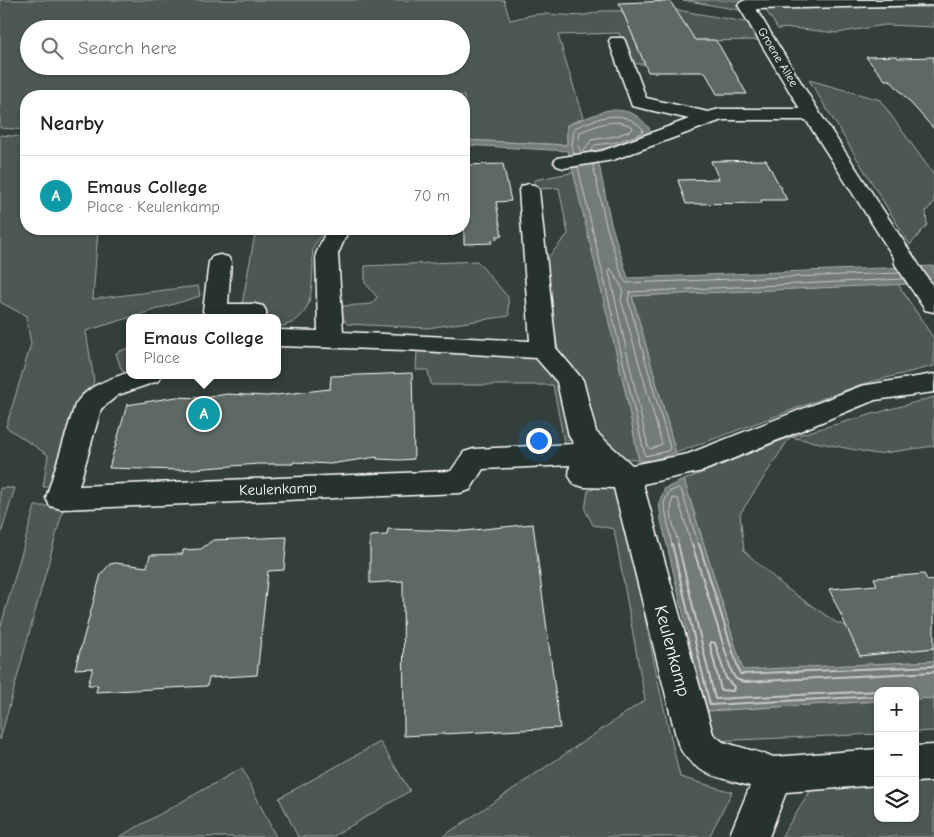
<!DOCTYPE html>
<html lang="en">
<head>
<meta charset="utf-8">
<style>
	:root { --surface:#fff; --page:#f2f2f2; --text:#222; --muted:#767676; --line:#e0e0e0; --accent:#857141 }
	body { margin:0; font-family:"Comic Neue",sans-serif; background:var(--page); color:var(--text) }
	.controls { position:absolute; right:15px; bottom:15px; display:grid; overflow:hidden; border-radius:10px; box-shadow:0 1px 4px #0004 }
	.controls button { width:45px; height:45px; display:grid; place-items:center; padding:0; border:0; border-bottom:1px solid var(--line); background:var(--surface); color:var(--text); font:25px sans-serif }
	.you { position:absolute; left:538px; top:440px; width:18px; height:18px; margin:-12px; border:4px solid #fff; border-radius:50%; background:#1a73e8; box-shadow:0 0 0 8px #1a73e833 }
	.badge { display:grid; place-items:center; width:32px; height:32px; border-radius:50%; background:var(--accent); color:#fff; font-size:16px; font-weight:700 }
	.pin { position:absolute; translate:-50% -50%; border:2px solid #fff; box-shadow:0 1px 5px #0006 }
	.popup { position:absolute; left:126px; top:314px; width:155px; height:65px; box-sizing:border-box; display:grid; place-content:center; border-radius:10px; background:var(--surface); filter:drop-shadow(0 1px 4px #0005); font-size:16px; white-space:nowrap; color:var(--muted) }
	.popup b { font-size:19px; color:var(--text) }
	.popup::after { content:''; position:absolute; left:50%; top:100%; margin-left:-10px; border:10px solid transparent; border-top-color:var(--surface) }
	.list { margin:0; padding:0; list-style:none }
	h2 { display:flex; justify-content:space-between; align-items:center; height:65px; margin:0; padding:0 20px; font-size:21px }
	h2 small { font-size:16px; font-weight:400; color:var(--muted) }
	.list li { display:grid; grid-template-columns:32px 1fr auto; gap:15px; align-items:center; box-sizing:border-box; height:80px; padding:0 20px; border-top:1px solid var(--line) }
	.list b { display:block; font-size:19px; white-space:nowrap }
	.list p { margin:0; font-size:16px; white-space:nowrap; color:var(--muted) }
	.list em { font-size:16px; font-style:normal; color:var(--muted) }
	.icon { flex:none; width:28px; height:28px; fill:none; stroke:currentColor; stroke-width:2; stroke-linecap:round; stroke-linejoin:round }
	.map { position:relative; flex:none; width:934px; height:837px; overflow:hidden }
	.search { position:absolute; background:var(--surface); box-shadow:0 1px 4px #0004; left:20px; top:20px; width:450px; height:55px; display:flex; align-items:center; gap:12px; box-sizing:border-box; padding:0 18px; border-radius:28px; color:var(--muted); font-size:19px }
	.panel { position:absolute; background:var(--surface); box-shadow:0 1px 4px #0004; left:20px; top:90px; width:450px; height:145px; border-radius:20px }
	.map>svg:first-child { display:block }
	.green { fill:#4d5853; stroke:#a6aca9; fill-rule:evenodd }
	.water { fill:#737b78; stroke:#abb0ae }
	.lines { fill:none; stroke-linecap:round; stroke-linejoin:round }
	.shore-far1 { stroke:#c7cac9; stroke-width:1 }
	.shore { stroke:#c7cac9; stroke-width:2 }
	.building { fill:#5f6964; stroke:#fff }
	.minor-casing { stroke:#fff; stroke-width:3 }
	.minor { fill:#26332d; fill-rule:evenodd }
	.labels { text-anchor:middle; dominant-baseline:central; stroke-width:4.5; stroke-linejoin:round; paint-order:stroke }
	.far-street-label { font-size:12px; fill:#fff; stroke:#26332d }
	.street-label { font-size:15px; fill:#fff; stroke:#26332d }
	.near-street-label { font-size:18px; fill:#fff; stroke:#26332d }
</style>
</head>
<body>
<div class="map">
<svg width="934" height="837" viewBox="0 0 934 837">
	<rect width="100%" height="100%" fill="#333f3a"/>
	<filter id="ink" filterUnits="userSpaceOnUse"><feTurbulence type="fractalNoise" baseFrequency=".02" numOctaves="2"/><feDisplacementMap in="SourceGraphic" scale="10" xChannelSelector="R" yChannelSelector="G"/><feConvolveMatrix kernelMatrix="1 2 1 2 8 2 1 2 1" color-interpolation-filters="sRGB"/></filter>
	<g filter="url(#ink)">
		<!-- green -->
		<path class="green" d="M0 0H504L510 20C520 18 531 14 542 14 563 14 580 19 601 11L677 10 751 23 760 40 639 42 645 64H630L619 33 558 35 583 118 567 125V145L464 140V96H26V130L0 128ZM29 29H461V66H29Z
			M683 0H738L745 11Z
			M764 7H934V27L885 25 837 33 791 28 778 29Z
			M809 80 880 100 934 175V203L926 211 927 225 910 245Z
			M0 135 26 137V229H98L93 299 198 286 200 296 86 331 94 381 54 487H43L48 455 6 427 31 344 26 316 0 302Z
			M575 172 626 394 639 461 615 455 592 430 582 388 575 370 559 356 544 262 568 234 559 188 535 189 534 180Z
			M256 229H325C322 235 315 243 313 249 312 254 313 261 313 265 312 293 312 322 278 327V318H258V310L242 304Z
			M477 261 508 297 509 316 427 328 347 324 342 316 343 306 372 304 377 297 365 283V266Z
			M898 284 934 339V366L862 384 676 453 632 296Z
			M130 347V374L124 373 120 366 116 353Z
			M417 351 536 356 564 385 573 439 564 442 553 385H431L428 370H416Z
			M934 397V446L876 454 790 437 740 514 744 551 786 588 837 623 905 644 934 649V661L743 671 684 480 790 437Z
			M610 485 620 493 660 691 680 777 732 792 709 837H442L645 700 614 529 593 525 585 510 588 491 601 486Z
			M0 488H15L0 537Z
			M35 506H64L0 740V629Z
			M934 698V731L915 732V699Z
			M878 701V734L713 741 706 711Z
			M380 742 410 791 332 837H298L279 798Z
			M242 768 276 837H119Z
			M934 782V837H781L811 790 878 786V818H915V783Z"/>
		<!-- water -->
		<path class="water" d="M607 110C629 110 636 112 650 129 640 146 614 146 596 150L611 223 628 278 934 266V283L632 296 676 453 650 461H639L626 394 568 151 464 145V140L567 145V125Z
			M684 480 743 670 934 661V698L915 699V691H878V701L706 711 661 520 659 502 665 488Z"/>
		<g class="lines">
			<!-- shore-far1 -->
			<path class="shore-far1" d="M582 153 578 146 580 132C598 125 615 117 633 127L632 130 616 136 591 140 583 153
				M574 154 572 146 574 128C599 118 621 107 643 129L642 133 618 142 595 145 591 151
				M593 165 606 225 623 279 627 283 899 273
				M578 167 645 456 668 451 670 448 628 299 630 292 903 279
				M611 269 623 289 621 300 662 444 651 449 648 447 609 272Z
				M672 546 664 503 669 492 678 488 681 489 699 546
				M679 546C675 531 668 513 673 498L678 499 692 546"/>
			<!-- shore -->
			<path class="shore" d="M672 544 710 705 878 696
				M678 544 715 699 880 691
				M692 544 732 673 736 679 744 682 934 672
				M699 544 740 674 934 666
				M711 642 715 643 726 678 734 687 733 691 721 690 710 645Z"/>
		</g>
		<!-- building -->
		<path class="building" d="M670 1 695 40H715L719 45 747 94H717L705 72H648L619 3Z
			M897 56 898 58 934 57V129L890 80H885L866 57Z
			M766 160 787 200H761L762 203 686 204 678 180 719 179 711 161Z
			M503 164 511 201 496 202 502 236H496L497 239 492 240V243L464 244V165Z
			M412 373 414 459 400 460 377 459V457L330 464 293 462V464H258L180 470 109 468 127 405 176 397 203 398 227 394 267 396 330 389 331 376Z
			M533 524 560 728 404 736 403 581 370 583V536L387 535 388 529 464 531Z
			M287 537 284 570 268 571 257 675 209 678 207 686 96 692 98 685H88L93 668 75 669 101 574 110 564 116 563 147 567 150 555 183 554V550L201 549 213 540Z
			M924 574 928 581 934 580V648L860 656 829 589 877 585 874 578Z"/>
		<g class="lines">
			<!-- minor casing -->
			<g class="minor-casing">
				<path id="minor" d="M746 0H934V5L756 9 821 115 934 288V312L925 310 895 264 894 258 806 120H722L613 160 564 168 557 166 554 162 557 158 602 151 689 119 632 106 609 41 611 38H623L625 41 646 98 708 112 720 109H800L738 5 741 2Z
					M529 184 536 186 539 190 556 348 583 380 596 432 632 465 688 454 861 386 934 374V392L875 400 703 471 643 484 713 734 723 742 774 757 878 749V785L786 792 769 837H729L750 786C721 778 691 774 678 744L614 488 584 487 574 484 569 476 570 465 483 469 470 490 460 493 61 509 50 506 46 498 75 405C87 385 110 379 130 372V375H162L158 381 118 395 101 409 79 486 451 471 464 452 474 449 574 444 569 436 557 382 536 358 406 350 278 346V330L318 331 316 254 327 229H349L338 254 343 332 530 341 519 190 522 186Z
					M220 255 228 257 231 262 228 304H254L263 306 266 311V318L206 316 203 311 209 262 212 257Z
					M934 745V781L915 782V746Z"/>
			</g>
			<!-- minor -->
			<use href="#minor" class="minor"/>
		</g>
	</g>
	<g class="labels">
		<!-- far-street labels -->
		<g class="far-street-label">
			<text transform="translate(778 57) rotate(59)">Groene Allee</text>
		</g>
		<!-- street labels -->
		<g class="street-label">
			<text transform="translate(278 489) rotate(-2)">Keulenkamp</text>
		</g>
		<!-- near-street labels -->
		<g class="near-street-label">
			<text transform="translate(672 651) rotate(75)">Keulenkamp</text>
		</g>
	</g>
</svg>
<div class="controls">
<button>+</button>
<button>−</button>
<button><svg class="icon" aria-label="layers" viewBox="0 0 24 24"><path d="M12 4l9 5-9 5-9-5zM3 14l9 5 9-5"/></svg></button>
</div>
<div class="you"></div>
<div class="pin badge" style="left:204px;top:414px;background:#0f9aa8">A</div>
<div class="popup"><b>Emaus College</b>Place</div>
<div class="search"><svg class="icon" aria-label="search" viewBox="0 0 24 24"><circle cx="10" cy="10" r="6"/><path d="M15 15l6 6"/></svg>Search here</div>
<section class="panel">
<h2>Nearby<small></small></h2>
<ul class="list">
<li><span class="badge" style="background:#0f9aa8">A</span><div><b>Emaus College</b><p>Place · Keulenkamp</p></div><em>70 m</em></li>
</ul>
</section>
</div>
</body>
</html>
